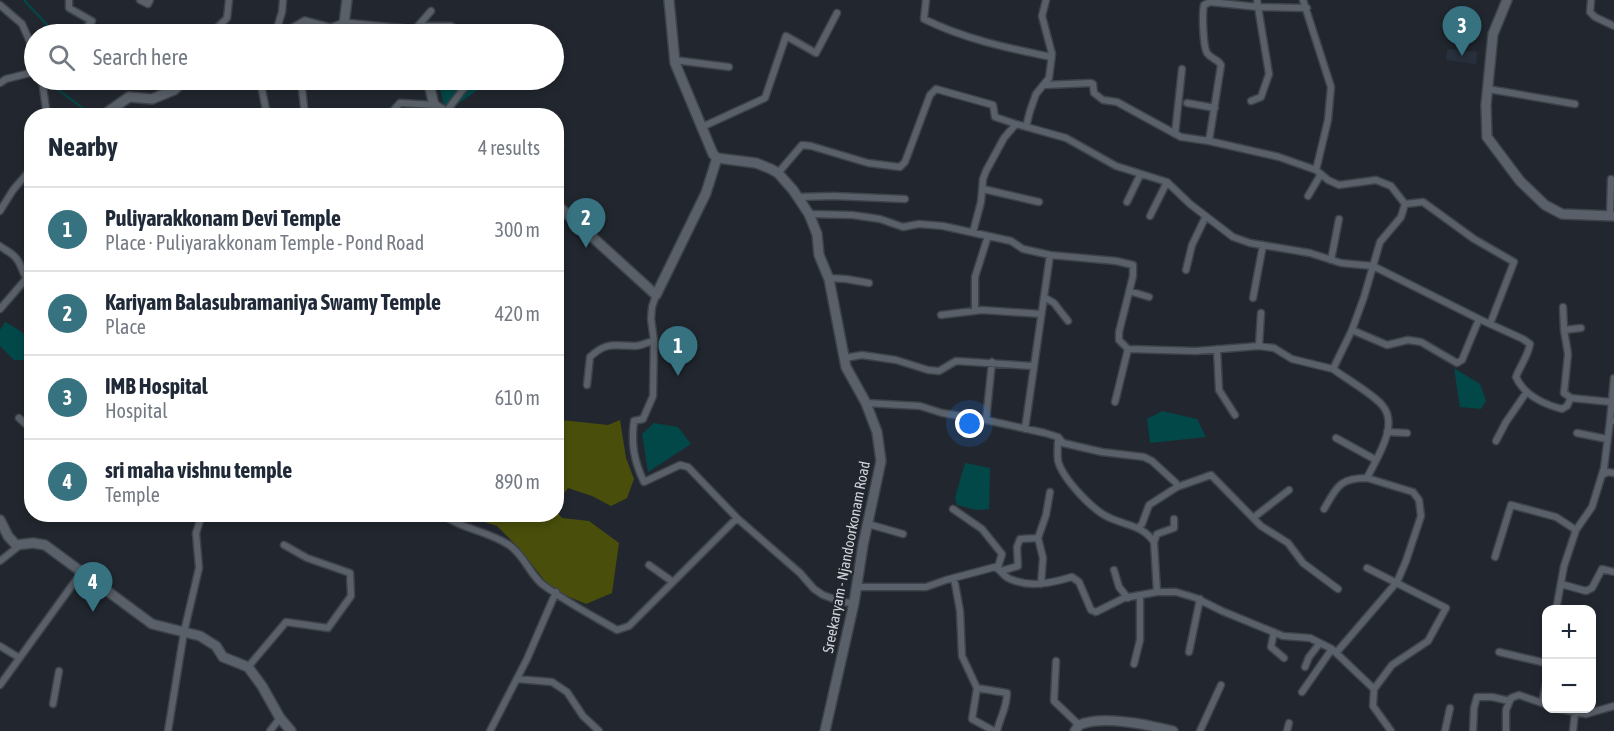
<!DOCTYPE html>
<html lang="en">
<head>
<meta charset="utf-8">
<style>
	:root { --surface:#fff; --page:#f6f6f7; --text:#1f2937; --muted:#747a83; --line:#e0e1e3; --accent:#367280 }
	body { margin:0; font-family:"Asap Condensed",sans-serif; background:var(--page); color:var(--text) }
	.controls { position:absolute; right:18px; bottom:18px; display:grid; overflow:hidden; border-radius:12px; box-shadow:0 3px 9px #0003 }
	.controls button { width:54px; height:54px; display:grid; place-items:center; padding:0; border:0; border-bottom:2px solid var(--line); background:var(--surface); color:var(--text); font:30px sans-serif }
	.you { position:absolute; left:970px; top:424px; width:21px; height:21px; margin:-15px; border:4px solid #fff; border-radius:50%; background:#1a73e8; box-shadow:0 0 0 9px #1a73e833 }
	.badge { display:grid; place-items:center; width:39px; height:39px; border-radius:50%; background:var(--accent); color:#fff; font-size:20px; font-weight:700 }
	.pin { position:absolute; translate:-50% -50px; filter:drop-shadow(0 2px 3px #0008) }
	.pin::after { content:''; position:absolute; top:32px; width:21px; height:18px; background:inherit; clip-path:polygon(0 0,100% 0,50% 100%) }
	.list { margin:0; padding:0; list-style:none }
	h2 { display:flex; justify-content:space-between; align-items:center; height:78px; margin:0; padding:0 24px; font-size:26px }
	h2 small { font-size:20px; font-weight:400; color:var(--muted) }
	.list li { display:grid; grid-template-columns:39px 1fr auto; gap:18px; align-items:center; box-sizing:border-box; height:84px; padding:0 24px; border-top:2px solid var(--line) }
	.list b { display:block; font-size:22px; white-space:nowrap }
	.list p { margin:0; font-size:20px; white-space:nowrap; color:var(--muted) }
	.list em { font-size:20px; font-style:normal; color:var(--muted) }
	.icon { flex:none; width:33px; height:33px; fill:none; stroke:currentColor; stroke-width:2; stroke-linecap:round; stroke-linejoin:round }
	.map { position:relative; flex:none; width:1614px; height:731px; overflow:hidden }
	.search { position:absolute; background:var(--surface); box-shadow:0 3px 9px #0003; left:24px; top:24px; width:540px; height:66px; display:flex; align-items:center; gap:15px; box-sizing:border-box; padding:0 21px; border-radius:33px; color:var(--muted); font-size:22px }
	.panel { position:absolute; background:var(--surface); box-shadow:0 3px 9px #0003; left:24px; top:108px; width:540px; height:414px; border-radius:24px }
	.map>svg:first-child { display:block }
	.built { fill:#28303d }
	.green { fill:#494f0a }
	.water { fill:#024849 }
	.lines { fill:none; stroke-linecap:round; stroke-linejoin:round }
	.stream { stroke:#024849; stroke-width:2 }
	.street-casing { stroke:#3e4349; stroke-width:9 }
	.secondary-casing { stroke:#3e4349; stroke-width:12 }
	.street { stroke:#5a6069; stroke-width:6 }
	.secondary { stroke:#5a6069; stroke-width:9 }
	.labels { text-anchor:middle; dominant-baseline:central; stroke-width:4.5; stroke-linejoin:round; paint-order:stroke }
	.street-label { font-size:15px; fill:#d0d3d8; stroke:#22272f }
</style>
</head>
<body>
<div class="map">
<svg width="1614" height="731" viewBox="0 0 1614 731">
	<rect width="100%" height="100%" fill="#22272f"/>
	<!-- built -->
	<path class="built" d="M1447 49 1477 52 1476 64 1446 60Z"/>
	<!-- green -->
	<path class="green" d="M557 413 561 420 608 425 620 420 626 458 634 479 627 498 611 506 592 496 568 488 557 503Z
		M557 512 562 518 589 521 619 543 612 593 586 604 560 593 545 581 519 548 497 526 462 515 556 514Z"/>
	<!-- water -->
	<path class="water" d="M461 27 468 34H428L427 30Z
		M438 80H491V81L456 105H444Z
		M5 322C25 333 32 336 31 360H14L0 346V330Z
		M1454 368 1480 384 1486 401 1481 409 1460 407Z
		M1162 411 1197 419 1206 437 1150 443 1147 419Z
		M654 423 678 427 691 444 648 472 642 434Z
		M965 463 990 468 989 509 977 510 957 505 955 498Z"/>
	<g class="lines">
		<!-- stream -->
		<path class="stream" d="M24 0 48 26 49 34
			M51 80V85L94 116"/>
		<!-- street casing -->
		<g class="street-casing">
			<path id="street" d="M69 0V8L92 21 81 34
				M140 0 148 4 150 0
				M283 0 282 12 278 25 282 29 295 28
				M926 0 924 19C964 39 1008 48 1051 57
				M1257 0 1258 7 1210 2 1204 5C1202 13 1203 46 1207 53 1211 59 1218 59 1221 65L1209 141 1279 157 1316 170
				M1303 0 1331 87 1328 120 1316 170 1328 180 1339 185 1376 180 1391 186 1405 204 1401 217 1380 242 1364 297 1352 330 1333 369C1345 378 1373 394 1382 405 1400 425 1376 459 1367 478L1413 492 1419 500 1421 516 1406 561 1397 582 1336 653
				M1591 0 1590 12 1595 17 1614 26
				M0 5 22 24 34 51
				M418 26 431 11
				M416 31 418 26H451L464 34
				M211 34 227 18 229 0
				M674 60 729 67
				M42 80 47 116
				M260 80 266 110
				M301 80 305 116
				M0 83 6 79 34 72
				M1045 85 1091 83 1093 84 1094 93 1103 100 1117 102 1181 137 1209 141
				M1488 89 1575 104
				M1251 101 1261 97 1269 74 1258 7 1307 8
				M1187 103 1215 108
				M446 112 470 80
				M386 116 391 113 400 103 434 105
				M474 116 480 113 490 116
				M702 127 765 98 786 36 816 53 837 13
				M1026 127 1030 111 1036 94 1049 78 1052 54 1042 16 1046 0
				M1175 134 1182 69
				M778 173 802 145 811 146 868 163 900 167 905 162 930 95 936 89 993 105 995 117 1016 124
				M556 174 560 145
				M983 189 1039 202
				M1308 196 1321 174
				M798 197 833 196 905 199
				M1127 202 1140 175
				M1405 204 1423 202 1474 239 1514 262 1490 324
				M0 211 13 190 32 168
				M809 214 852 215 880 219 903 227 919 224 943 226 1011 241 1023 249 1050 255 1116 261 1133 265V276L1119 332V340L1128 349 1196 351 1259 346 1274 348 1292 359 1333 369
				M1150 216 1167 182 1190 204 1233 237 1250 243 1310 253 1341 263 1373 266 1479 319 1523 339 1530 344C1528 356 1520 366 1516 377 1524 395 1543 404 1562 409L1567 406 1571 398
				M1610 216 1611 179
				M973 232 981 202 983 179 986 171 1004 138 1016 124 1066 138 1116 166 1167 182
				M0 246C5 250 12 253 16 258 23 266 21 275 32 282
				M1331 260 1339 219
				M1186 270 1192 245 1206 216
				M828 278 846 279 869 283
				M1129 291 1149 297
				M656 295 652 307 651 319 654 341 653 396 643 419 634 421C631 444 634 461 644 482L680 465 688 467 738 519 800 573 814 589 823 595 842 602 854 603
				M1044 297 1054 303 1068 321
				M1253 298 1263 245
				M1563 307 1564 330 1568 354 1564 393 1571 398 1611 402
				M0 309 26 279
				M975 311V277L988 236
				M941 315 982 310 1041 314
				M1352 330 1387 345 1408 340 1421 342 1457 363 1462 360 1479 319
				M1564 330 1581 328
				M1259 346 1261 313
				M1217 349 1219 390 1235 415
				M845 358 862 355 896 360 928 370 939 371 956 361 1033 366
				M587 385 590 357C607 341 614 346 635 346 641 346 647 342 654 341
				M1115 402 1128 349
				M866 403 920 406 942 413 986 420 1045 433 1058 437 1063 443 1102 452 1144 457 1152 461 1176 483 1177 487 1149 505 1142 524 1139 527
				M19 418 32 430
				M986 420 992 362
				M1610 421 1614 378
				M1025 429 1050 255
				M1387 432 1407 433
				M1577 433 1607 439
				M1058 437C1058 445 1057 454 1058 461 1063 479 1093 511 1110 518 1128 526 1143 526 1154 542
				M1336 438 1376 460
				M1496 441 1506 422 1526 393
				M1602 475 1608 472 1614 473
				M1177 487 1211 475 1261 526 1288 543 1303 563 1338 589
				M953 509 982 529 1002 554 998 567
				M1324 509C1337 487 1339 478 1367 478
				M442 514C463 530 486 530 509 545 524 555 529 573 542 584 564 601 593 616 617 630L629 626 733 522 738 519
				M1253 518 1289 490
				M868 524 903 534
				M1495 557 1511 505 1556 517 1576 530
				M0 561 19 546
				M649 565 673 582
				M1367 568 1446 608 1428 641 1392 665 1374 689 1373 706 1391 731
				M1114 570 1119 587 1128 598
				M1001 571 1018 566 1017 547 1020 539 1038 538
				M954 578 960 611 962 656 977 688 1007 693C1007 708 1000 717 997 731
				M1041 584 1043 558 1038 538 1046 515 1050 492
				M1561 584 1586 591 1592 588 1602 569 1614 572
				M857 587H926L946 580 995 567C1001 570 1004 577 1010 579 1031 588 1051 583 1072 577L1079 582 1091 610 1096 612 1124 598 1157 592H1176L1196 598 1222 611 1283 636 1310 638 1332 649 1374 689
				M1157 592 1154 542 1157 534 1174 528V519
				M1556 610 1564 566 1576 530 1592 507 1604 468 1610 421H1614
				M1274 632 1271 647 1284 658
				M0 646 18 657
				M1189 652 1200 599
				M1499 652 1546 663
				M1056 661 1054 701 1079 725
				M1134 664 1140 640V596
				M248 667 286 622 328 628 351 596 350 573 307 558 284 545
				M1305 667 1309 657 1320 643
				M517 679 552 682 567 692 583 716 599 731
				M0 685 81 573
				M1546 685 1542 703 1546 705
				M977 688 972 719 994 731
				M1302 692 1332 649
				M53 704 59 671
				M1554 708 1586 714 1614 706
				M168 731 184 632 199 568 196 533 202 514
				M270 731 280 718
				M490 731 527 659 556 592
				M1200 731 1221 685
				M1287 731 1289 723
				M1445 731 1450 708
				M1473 731 1474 708 1477 697H1492L1510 701
				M1506 731V710L1511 698 1519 695 1542 703
				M1573 731 1575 712"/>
		</g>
		<!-- secondary casing -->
		<g class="secondary-casing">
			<path id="secondary" d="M669 0 675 63 713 154 717 158 756 163 771 169 778 173 793 190 809 214 817 234 819 255 829 279 846 367 866 403 877 432 881 461 863 545 854 603 825 731
				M1507 0 1493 34 1486 105 1487 137 1520 181 1545 205 1562 214 1614 216
				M344 24 347 0
				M292 34 295 28 305 22 331 29 344 24 416 31 417 34
				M428 80 434 105 452 116
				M102 116 129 97 152 99 174 90 185 80
				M556 204 656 295 706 193 717 158
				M0 520 8 536 16 545 33 543 45 545 152 624 200 636 216 646 223 657 248 667 262 686 280 718 291 731
				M1075 731 1079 725C1102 715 1149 725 1173 731"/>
		</g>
		<!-- street -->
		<use href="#street" class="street"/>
		<!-- secondary -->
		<use href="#secondary" class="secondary"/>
	</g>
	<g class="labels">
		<!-- street labels -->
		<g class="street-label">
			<text transform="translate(846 557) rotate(-79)">Sreekaryam - Njandoorkonam Road</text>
		</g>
	</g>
</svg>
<div class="controls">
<button>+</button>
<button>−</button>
</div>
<div class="you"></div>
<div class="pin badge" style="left:678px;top:376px">1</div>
<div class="pin badge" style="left:586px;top:248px">2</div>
<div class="pin badge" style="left:1462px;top:56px">3</div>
<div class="pin badge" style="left:93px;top:612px">4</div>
<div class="search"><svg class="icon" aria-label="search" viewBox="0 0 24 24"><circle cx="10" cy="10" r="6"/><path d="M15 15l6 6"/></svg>Search here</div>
<section class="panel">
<h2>Nearby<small>4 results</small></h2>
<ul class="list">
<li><span class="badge">1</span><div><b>Puliyarakkonam Devi Temple</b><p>Place · Puliyarakkonam Temple - Pond Road</p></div><em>300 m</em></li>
<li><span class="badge">2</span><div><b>Kariyam Balasubramaniya Swamy Temple</b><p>Place</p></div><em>420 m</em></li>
<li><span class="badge">3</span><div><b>IMB Hospital</b><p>Hospital</p></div><em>610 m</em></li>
<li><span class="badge">4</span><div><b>sri maha vishnu temple</b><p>Temple</p></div><em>890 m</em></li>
</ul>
</section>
</div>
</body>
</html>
